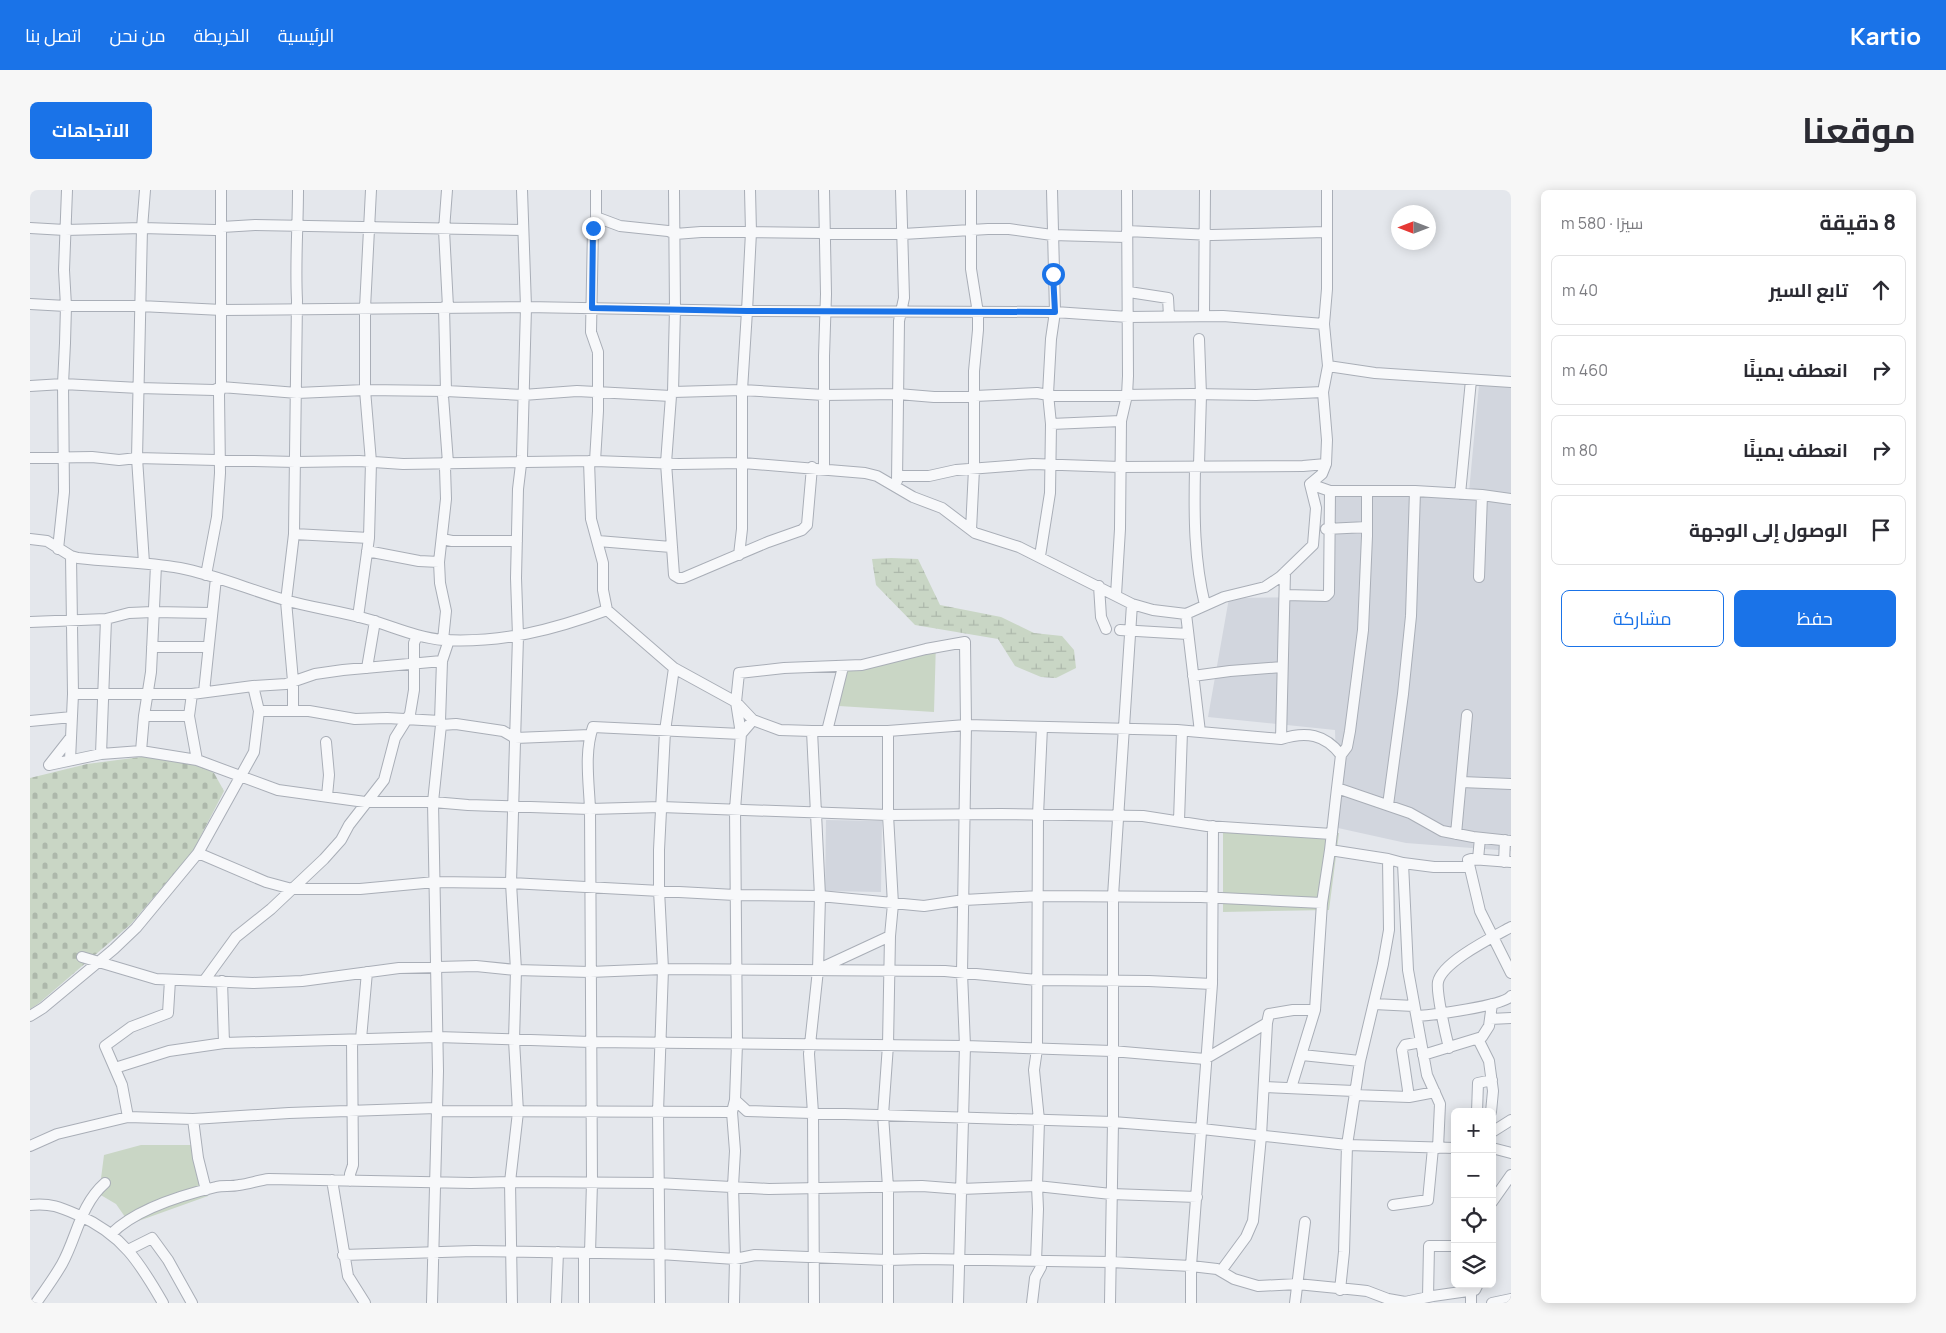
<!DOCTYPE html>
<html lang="ar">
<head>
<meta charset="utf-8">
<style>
	:root { --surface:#fff; --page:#f7f7f7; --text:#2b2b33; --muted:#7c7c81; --line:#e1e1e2; --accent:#1a73e8 }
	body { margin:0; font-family:Manrope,Cairo,sans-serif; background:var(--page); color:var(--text); direction:rtl }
	.controls { position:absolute; right:15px; bottom:15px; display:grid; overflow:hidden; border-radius:8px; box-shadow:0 2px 12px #0003 }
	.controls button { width:45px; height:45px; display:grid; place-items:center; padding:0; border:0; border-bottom:1px solid var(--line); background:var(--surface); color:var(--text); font:25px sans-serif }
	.compass { position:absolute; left:1361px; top:15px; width:45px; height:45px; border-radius:50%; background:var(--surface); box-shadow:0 2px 12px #0003; rotate:270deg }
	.stop { position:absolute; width:15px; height:15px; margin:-11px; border:4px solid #1a73e8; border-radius:50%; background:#fff }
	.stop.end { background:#1a73e8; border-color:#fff; box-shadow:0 1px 5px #0008 }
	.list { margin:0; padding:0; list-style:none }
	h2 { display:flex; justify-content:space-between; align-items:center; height:65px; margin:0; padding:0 20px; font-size:21px }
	h2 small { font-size:16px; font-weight:400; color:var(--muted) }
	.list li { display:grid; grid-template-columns:32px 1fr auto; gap:15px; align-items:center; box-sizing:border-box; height:70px; margin:0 10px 10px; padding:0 10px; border:1px solid var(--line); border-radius:8px }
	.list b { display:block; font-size:19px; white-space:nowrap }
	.list em { font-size:16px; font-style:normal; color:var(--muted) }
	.actions { display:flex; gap:10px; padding:15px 20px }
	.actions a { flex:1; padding:11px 0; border:1px solid var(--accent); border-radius:8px; text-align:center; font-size:18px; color:var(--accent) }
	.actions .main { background:var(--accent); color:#fff }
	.icon { flex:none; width:28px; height:28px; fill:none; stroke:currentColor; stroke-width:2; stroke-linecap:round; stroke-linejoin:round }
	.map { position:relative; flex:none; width:1481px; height:1113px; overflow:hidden; direction:ltr; border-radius:8px }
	header { display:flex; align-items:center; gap:30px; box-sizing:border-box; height:70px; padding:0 25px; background:var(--accent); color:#fff }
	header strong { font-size:24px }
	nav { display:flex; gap:28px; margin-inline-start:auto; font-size:18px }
	.intro { display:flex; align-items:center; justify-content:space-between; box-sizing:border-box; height:120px; padding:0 30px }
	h1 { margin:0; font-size:35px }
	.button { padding:12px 22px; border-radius:8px; background:var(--accent); color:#fff; font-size:18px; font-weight:700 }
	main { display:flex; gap:30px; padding:0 30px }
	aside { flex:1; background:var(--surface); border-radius:8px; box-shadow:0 2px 12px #0003 }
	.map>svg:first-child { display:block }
	.built { fill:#d2d6de }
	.green { fill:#c9d6c5 }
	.wetland { fill:url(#wetland-marsh) }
	.cemetery { fill:url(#cemetery-stones) }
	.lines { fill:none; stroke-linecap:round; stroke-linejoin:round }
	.minor-casing { stroke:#a9aeb7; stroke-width:12 }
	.minor { stroke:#f7f8fa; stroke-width:10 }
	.route { stroke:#1a73e8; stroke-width:6 }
</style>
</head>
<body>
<header>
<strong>Kartio</strong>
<nav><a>الرئيسية</a><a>الخريطة</a><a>من نحن</a><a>اتصل بنا</a></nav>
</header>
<div class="intro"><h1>موقعنا</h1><a class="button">الاتجاهات</a></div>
<main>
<aside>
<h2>8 دقيقة<small>سيرًا · 580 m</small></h2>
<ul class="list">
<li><svg class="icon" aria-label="ahead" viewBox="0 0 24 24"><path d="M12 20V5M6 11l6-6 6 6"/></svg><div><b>تابع السير</b></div><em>40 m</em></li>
<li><svg class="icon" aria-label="right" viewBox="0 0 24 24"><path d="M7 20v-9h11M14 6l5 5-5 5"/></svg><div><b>انعطف يمينًا</b></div><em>460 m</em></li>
<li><svg class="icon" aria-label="right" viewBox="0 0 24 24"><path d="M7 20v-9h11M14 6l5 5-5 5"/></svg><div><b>انعطف يمينًا</b></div><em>80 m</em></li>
<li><svg class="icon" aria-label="arrive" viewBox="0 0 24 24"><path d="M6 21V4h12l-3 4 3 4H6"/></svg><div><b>الوصول إلى الوجهة</b></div></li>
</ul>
<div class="actions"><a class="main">حفظ</a><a>مشاركة</a></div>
</aside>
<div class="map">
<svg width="1481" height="1113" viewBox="0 0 1481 1113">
	<defs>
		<pattern id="wetland-marsh" width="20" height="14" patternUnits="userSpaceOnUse" patternTransform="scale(1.25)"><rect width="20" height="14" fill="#c9d6c5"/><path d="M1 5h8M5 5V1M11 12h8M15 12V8" fill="none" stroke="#adb8ab"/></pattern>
		<pattern id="cemetery-stones" width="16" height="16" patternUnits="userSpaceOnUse" patternTransform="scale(1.25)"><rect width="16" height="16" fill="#c9d6c5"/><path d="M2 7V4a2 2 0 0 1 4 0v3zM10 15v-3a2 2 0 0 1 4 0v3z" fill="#adb8ab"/></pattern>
	</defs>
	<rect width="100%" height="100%" fill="#e4e7ec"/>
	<!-- built -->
	<path class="built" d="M1450 184 1481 186V661L1376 653 1308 638 1305 540 1178 527 1199 408 1293 407 1300 306 1439 302Z
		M796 630 852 631 851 702 795 701Z"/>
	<!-- green -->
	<path class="green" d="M906 452 904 522 809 516 817 479Z
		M1193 642 1309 643 1299 720 1193 722Z
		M111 955H162L178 1006 100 1034 86 1014 69 1004 74 965Z"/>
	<!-- wetland -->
	<path class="wetland" d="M861 368 888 369 910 415 971 427 1004 443 1032 446 1044 460 1046 478 1026 488 1011 487 985 476 968 449 885 435 846 395 842 369Z"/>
	<!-- cemetery -->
	<path class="cemetery" d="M118 566 174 577 184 583 194 601 163 661 101 734 8 814 0 819V588L57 574Z"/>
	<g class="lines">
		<!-- minor casing -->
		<g class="minor-casing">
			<path id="minor" d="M417 0 414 40 418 117
				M644 0 645 119 643 202 641 206 636 273 644 385 649 388H653L738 352 772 340 777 335 782 277
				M794 0 796 104 794 166V278
				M1297 0V99L1294 134 1298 176 1345 183 1481 192
				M566 27 590 36 638 41 645 44 671 42H721L873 44 958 39H979L1022 45 1096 47
				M0 38 35 40 112 38 185 40 192 37 225 35 492 40
				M1097 41 1182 45 1296 42
				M1099 102 1138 108 1139 126
				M0 114 36 116H110L192 120 496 117 717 121 1025 122 1098 127 1193 126 1294 134
				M1174 125 1175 0
				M1169 149 1171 205 1169 275 1165 279C1164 325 1164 370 1175 415
				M0 196 33 194 109 198 184 200 191 197 267 203 335 200 416 201 493 205 547 201 641 206
				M643 202 712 200 794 205 868 204 904 207H941L945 206 1007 203 1024 206 1162 204 1226 205 1293 202
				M1021 234 1091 231
				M0 268 62 267 89 270 107 268 266 272 329 271 373 274 565 271 649 274 713 273 835 283 847 286 883 307 912 318 945 343 989 357 1102 414 1123 420 1156 424 1194 407 1235 397 1250 387 1283 355 1286 318 1280 294 1292 284 1296 274 1297 250 1293 202 1298 176
				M559 271 561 329 573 373V400L577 420 644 478 706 512 723 530 750 540 782 541H858L936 535 1147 540 1251 549C1276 541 1295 544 1311 565L1307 598 1380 623 1412 641 1443 647 1481 651
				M565 271 568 221V162L561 142 563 38 566 27V0
				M868 286H899L926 280 1003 274 1090 277 1273 276 1296 274
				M867 291 869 131 874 108 871 0
				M1280 294 1300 301H1385L1452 305 1481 309
				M1430 304 1441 190
				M1296 339 1337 337
				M941 340 944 279V181L948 140V123L941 79V0
				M264 344 339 348
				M0 349 17 351 41 366 48 368C82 372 116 372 150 378 186 385 220 400 255 410 282 418 310 421 337 429 362 436 387 448 414 450 472 453 523 440 577 420
				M412 349 422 351H487
				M568 351 641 357
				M28 359 34 302 33 194 35 153 36 116 34 80 37 0
				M337 361 389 371 409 372
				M709 365 712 339V200L717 121 721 42 720 0
				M1010 366 1020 303 1021 234 1018 204 1021 149 1025 122 1022 0
				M114 373 107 268 112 38 115 0
				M176 385 187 327 190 283 189 204 191 197V0
				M1449 387 1452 305
				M1069 396 1071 427 1076 439
				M1086 405 1090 339 1091 231 1097 205 1098 186 1097 0
				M1255 405 1296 406 1299 403 1300 301
				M1156 424 1170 542
				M328 427 339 348 341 272 335 200V118L341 0
				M0 432 76 429 99 423 123 422 181 423
				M1090 440 1158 444
				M413 450 416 421 410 393 409 372 416 309 415 278 418 273 413 206 416 201 414 117
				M122 457H178
				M337 478 345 431
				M1163 486 1200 481 1252 477
				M174 502 186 388
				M43 504H162L223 496 256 494 285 484 313 480 412 471 419 450
				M162 504 159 526 167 570
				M263 520V491L256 411 264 344 267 110C265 73 268 37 268 0
				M229 521H279L325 529 357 528 410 531
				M114 526H159
				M0 531 42 527
				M411 535 426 534 473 541 485 548 560 545
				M782 541 790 706 788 780 779 864 783 923 784 1113
				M797 541 813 477
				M1251 549 1255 382
				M296 552 299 585 297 606
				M111 561 114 526 121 482 126 375
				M71 564 76 429
				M1311 565 1317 557 1320 541 1333 440 1337 346V301
				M40 570 43 504 41 366
				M19 575 71 564 111 561 167 570 248 600 335 612H403L438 615 560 619 631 617 858 625 971 624 1113 626 1177 636 1302 644
				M19 575 41 547
				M1431 592 1481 594
				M1358 615 1373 504 1381 426 1385 301
				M1149 631 1152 541
				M1426 644 1437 525
				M1300 660 1358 669 1373 673 1404 677H1439
				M168 663 236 692 262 699H330L405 692 481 693 705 705 790 706 894 716 934 710 1009 706 1171 707 1292 713
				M1448 669 1450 648
				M1474 672 1475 650
				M1481 672 1441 669 1438 670 1450 721 1481 783
				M1373 673 1378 780 1397 885 1410 914 1408 958
				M52 767 126 789 223 793 272 791 369 778 446 776 486 780 560 782 633 779 915 781 1007 790 1119 791 1182 794
				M791 778 860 746
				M174 791 206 747 241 719 294 669 311 650 319 635 354 590 365 548 380 524 384 500V453L387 446
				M192 791 194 853
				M1344 814 1384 816
				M0 826 13 818 84 759 106 738 168 663 224 562 229 521 223 496
				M1387 826C1402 825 1473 816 1481 806
				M1460 829 1481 828
				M331 849 337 782
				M1448 849 1459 871 1463 901 1461 922
				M1419 858C1416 846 1406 802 1408 792 1412 772 1463 747 1481 737
				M1272 865 1330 871
				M1393 865 1452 847 1459 836 1462 814
				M85 878 139 861 194 853 407 847 561 852 935 856 1082 861 1175 869 1237 833 1239 824 1263 820H1285
				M1234 897 1324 901
				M1261 898 1285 820 1292 713 1300 660 1307 598
				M1324 905 1379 907 1405 902
				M1379 907 1372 860 1375 855 1391 852
				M705 910 717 921 1083 932 1172 939 1317 955 1425 958
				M406 921 702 922
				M1447 922 1448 893 1462 890
				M98 927 92 895 75 856 101 837 138 823 140 790
				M163 929 168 968 176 1000
				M1462 942 1481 930
				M0 956 27 944 98 927 163 929 259 923 406 918
				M1462 958 1481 963
				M302 990 318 1086 335 1113
				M320 991V984L323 975 322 850
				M1462 1012 1481 985
				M0 1015C21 1013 30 1017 48 1025 92 1044 110 1073 133 1113
				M1363 1015 1398 1010 1403 958
				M81 1044C106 1019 152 1005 186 997 193 995 201 997 209 995 219 994 229 990 239 989L441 993 480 992 627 993 739 999 892 996 931 999 1007 996 1081 1004 1167 1007
				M98 1060 122 1048 138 1070 162 1113
				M560 1063 562 992 560 619C559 593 554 562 563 537L711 544 723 530
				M313 1065 444 1061 630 1064 705 1069 725 1065 858 1070 893 1069 1081 1072 1161 1076 1187 1079 1204 1089 1228 1096 1267 1094 1328 1100 1337 1101 1358 1109 1375 1112 1403 1106 1445 1100 1448 1094
				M1006 1071 1008 1019 1007 996 1009 930 1004 880 1007 859 1008 625 1012 537
				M1191 1081 1216 1047 1223 1031 1231 946 1237 833
				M1310 1100 1314 1062 1317 955 1330 871 1353 774 1359 740 1358 669
				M1398 1107 1399 1056H1425
				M6 1113C15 1100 24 1088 32 1074 47 1047 50 1015 75 993
				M402 1113 408 881 403 612 411 535 410 531 412 471
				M482 1113 480 992 488 922 484 850 486 780 481 693 488 446 486 388 488 299 492 266 496 117 492 0
				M526 1113 528 1062
				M554 1113V1063
				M630 1113 628 922 633 779 629 700V660L635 541 644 478
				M704 1113 705 1069 703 996 705 961 702 922 705 910 707 853 705 619 711 544 706 512 709 483 754 478 832 475 896 459 935 452 936 535 932 783 935 856 928 1113
				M858 1113V997L853 925 858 855 860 746 863 714 858 625V541
				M1002 1113 1005 1088 1011 1077V1071
				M1080 1113 1083 932V706L1102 414
				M1161 1113V1076L1182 794 1183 636
				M1265 1113 1275 1032
				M1441 1113V1101
				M1462 1113 1481 1109"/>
		</g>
		<!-- minor -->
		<use href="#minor" class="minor"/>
	</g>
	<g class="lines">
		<!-- route -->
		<path class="route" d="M563 38 562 118 717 121 1025 122 1023 84"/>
	</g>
</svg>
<div class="controls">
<button>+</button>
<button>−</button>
<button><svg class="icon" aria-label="locate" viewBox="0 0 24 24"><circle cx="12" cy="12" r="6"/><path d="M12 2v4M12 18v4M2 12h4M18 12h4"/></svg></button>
<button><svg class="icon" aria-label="layers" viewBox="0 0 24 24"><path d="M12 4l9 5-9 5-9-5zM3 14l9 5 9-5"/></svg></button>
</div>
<svg class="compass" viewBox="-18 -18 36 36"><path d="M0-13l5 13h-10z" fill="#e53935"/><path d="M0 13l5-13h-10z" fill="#7c7c81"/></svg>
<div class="stop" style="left:1023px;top:84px"></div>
<div class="stop end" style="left:563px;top:38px"></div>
</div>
</main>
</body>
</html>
